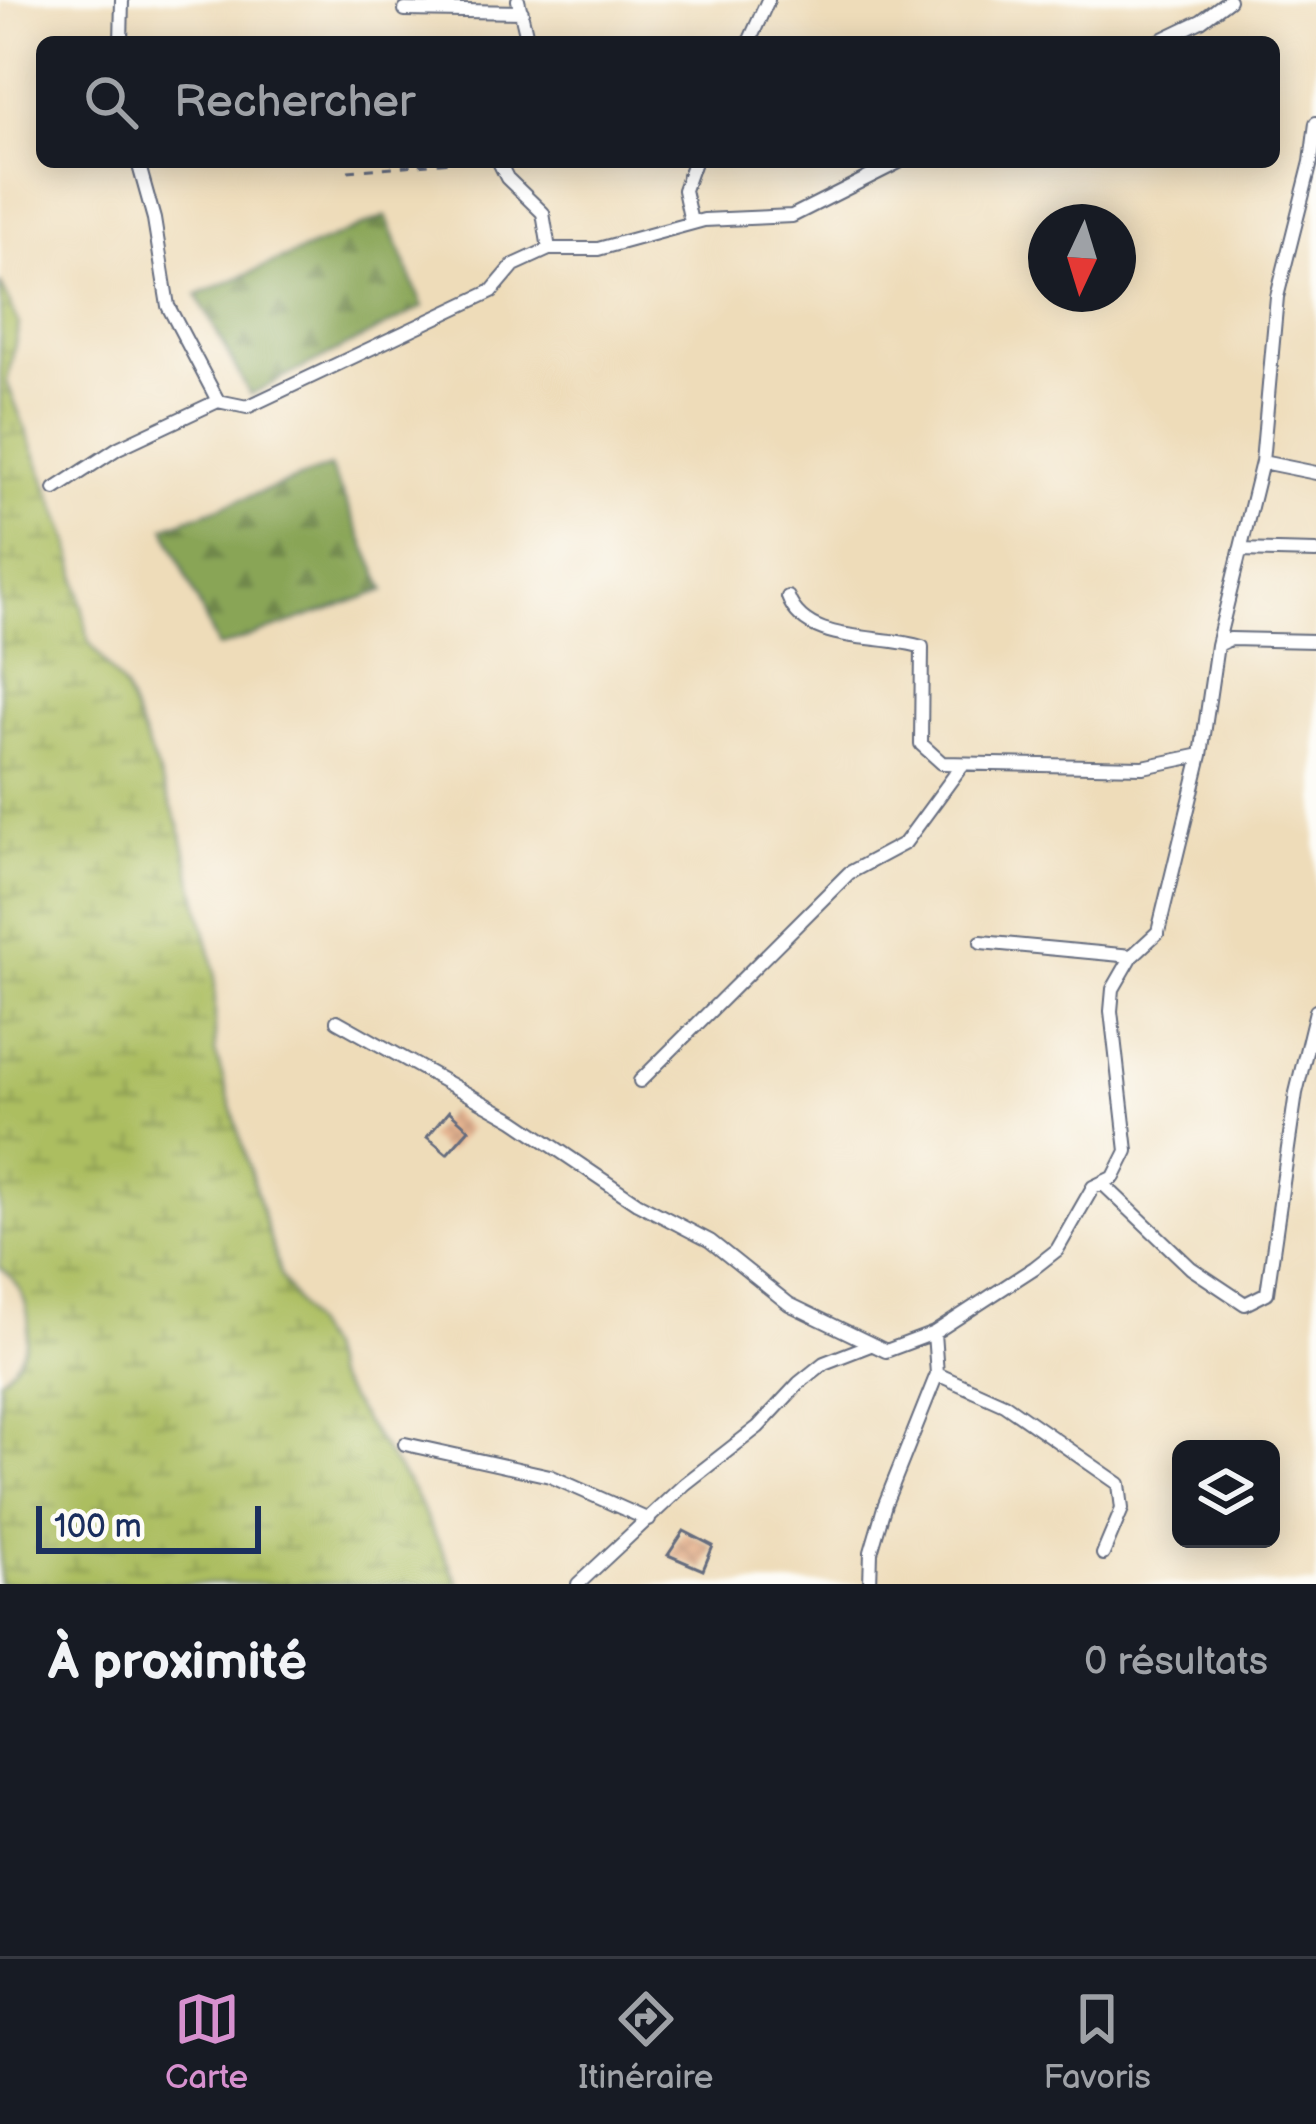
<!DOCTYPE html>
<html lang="fr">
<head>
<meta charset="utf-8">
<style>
	:root { --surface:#171b24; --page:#20242c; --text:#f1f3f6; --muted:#9ea1a6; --line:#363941; --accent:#d690ce }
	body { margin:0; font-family:"Balsamiq Sans",sans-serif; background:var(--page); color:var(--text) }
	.controls { position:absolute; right:36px; bottom:36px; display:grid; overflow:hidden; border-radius:18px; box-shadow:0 6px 30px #0003 }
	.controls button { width:108px; height:108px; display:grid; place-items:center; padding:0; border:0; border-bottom:3px solid var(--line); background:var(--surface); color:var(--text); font:60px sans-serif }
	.compass { position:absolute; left:1028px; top:204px; width:108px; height:108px; border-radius:50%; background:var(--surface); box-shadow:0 6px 30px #0003; rotate:184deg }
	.scale { position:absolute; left:36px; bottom:30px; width:225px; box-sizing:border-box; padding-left:12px; border:6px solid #1b2f5e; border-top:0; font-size:33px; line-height:42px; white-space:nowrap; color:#1b2f5e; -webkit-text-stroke:9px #fdfcf7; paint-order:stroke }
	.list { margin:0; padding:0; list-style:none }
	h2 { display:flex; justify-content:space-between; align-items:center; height:156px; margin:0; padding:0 48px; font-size:51px }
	h2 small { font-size:39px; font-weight:400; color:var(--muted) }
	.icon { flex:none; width:66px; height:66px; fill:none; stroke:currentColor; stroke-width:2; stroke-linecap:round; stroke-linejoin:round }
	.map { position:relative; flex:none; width:1316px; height:1584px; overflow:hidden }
	.search { position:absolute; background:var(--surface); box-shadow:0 6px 30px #0003; left:36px; right:36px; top:36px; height:132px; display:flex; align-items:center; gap:30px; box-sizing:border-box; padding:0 42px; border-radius:18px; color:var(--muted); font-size:45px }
	.sheet { height:372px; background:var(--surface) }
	nav { display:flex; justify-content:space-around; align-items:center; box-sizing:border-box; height:168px; border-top:3px solid var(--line); background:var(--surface); font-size:33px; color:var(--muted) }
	nav a { display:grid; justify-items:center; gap:6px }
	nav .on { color:var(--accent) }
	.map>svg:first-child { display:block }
	.forest { fill:url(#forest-firs); stroke:#526a5a; stroke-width:3 }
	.wetland { fill:url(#wetland-marsh); stroke:#647660; stroke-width:3 }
	.building { fill:url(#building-cross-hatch) }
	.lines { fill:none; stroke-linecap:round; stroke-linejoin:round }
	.street-casing { stroke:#656c7e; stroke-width:16 }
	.path { stroke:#656c7e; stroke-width:3; stroke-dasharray:9 9; stroke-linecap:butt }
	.street { stroke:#fff; stroke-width:12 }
</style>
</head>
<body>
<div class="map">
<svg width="1316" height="1584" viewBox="0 0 1316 1584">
	<defs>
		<pattern id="forest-firs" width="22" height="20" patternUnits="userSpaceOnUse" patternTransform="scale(3)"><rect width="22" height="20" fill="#89a557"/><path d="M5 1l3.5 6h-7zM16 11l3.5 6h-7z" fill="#6f874b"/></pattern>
		<pattern id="wetland-marsh" width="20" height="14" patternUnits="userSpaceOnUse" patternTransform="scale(3)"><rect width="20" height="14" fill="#acbe61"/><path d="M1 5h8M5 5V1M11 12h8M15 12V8" fill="none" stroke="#8b9b53"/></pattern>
		<pattern id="building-cross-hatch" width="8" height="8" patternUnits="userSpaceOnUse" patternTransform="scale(3)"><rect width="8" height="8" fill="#e4b390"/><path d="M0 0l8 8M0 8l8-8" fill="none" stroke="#c39a7f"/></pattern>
	</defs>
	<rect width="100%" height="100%" fill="#fdfcf7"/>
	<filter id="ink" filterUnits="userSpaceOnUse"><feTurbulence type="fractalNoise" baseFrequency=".00833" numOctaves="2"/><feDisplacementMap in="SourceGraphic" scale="24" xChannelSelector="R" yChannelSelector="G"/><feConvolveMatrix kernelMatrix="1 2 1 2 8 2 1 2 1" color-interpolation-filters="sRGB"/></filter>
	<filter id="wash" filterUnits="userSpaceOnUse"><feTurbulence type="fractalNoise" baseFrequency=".004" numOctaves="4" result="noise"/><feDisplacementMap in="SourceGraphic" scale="48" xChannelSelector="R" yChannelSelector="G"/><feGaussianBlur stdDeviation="2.7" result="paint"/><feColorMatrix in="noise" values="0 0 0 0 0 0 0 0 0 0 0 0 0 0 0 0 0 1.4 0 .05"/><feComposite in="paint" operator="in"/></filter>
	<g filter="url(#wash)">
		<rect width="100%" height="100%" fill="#eedcb9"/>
		<!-- forest -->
		<path class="forest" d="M386 216 423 307 250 395 197 295Z
			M330 467 385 590 218 648 165 527Z"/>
		<!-- wetland -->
		<path class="wetland" d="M0 282 19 324 7 382 70 543 89 642 125 690 180 828 215 971V1051L281 1277 326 1349 333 1376 413 1491 459 1584H0V1379C38 1350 38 1297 0 1267Z"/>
		<g id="blocks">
			<!-- building -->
			<path class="building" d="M449 1111 469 1129 447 1154 427 1137Z
				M684 1531 713 1546 703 1570 668 1555Z"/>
		</g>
	</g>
	<g filter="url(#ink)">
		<use href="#blocks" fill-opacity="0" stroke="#656c7e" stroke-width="3"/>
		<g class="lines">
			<!-- street casing -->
			<g class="street-casing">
				<path id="street" d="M518 0 528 42
					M405 10 522 12
					M121 42 122 0
					M749 42 768 0
					M1157 42 1201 21 1229 0
					M138 162 154 219 168 306 218 401 247 407 492 291 514 265 549 249H598L704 220 792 216 899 162
					M499 162 507 178 543 213 549 249
					M694 162 684 190 691 222 697 221
					M1262 462 1316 473
					M55 489 118 448 218 401
					M1240 550 1316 552
					M788 597C806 646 881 633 922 647L921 744 942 763 1143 767 1201 755
					M1217 645 1262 462 1277 297 1311 162 1316 123
					M981 942 1132 956 1158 932 1201 755 1217 645 1230 639 1316 641
					M337 1021 514 1120 637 1203 710 1241 789 1304 886 1351 934 1333 1034 1268 1057 1250 1093 1187 1114 1177 1127 1151 1111 1011 1113 989 1132 956
					M640 1081 849 873 905 843 963 764
					M1102 1183 1191 1268 1245 1304 1267 1293 1296 1093 1316 1011
					M937 1374 1004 1404 1119 1484 1122 1509 1103 1554
					M405 1444 550 1476 649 1520
					M578 1584 685 1484 758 1427 799 1383 824 1363 868 1346
					M870 1584 871 1552 885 1504 937 1374 934 1333"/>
			</g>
			<!-- path -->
			<path class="path" d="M348 171 451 162"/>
			<!-- street -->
			<use href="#street" class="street"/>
		</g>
	</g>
</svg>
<div class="controls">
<button><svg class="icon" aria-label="layers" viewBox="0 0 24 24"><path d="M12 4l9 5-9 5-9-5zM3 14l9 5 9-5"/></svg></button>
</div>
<svg class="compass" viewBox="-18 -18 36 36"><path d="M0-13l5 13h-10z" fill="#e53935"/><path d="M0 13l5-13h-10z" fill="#9ea1a6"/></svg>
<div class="scale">100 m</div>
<div class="search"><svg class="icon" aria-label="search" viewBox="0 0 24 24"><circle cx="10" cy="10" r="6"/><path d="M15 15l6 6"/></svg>Rechercher</div>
</div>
<section class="sheet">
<h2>À proximité<small>0 résultats</small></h2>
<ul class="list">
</ul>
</section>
<nav>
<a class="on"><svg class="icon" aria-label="map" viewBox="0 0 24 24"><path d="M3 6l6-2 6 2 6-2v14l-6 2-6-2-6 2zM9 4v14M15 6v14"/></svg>Carte</a>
<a><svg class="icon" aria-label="directions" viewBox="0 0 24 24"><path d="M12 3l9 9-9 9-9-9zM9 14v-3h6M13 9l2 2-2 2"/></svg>Itinéraire</a>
<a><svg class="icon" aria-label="saved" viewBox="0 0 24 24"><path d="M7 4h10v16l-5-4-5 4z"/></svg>Favoris</a>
</nav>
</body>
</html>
